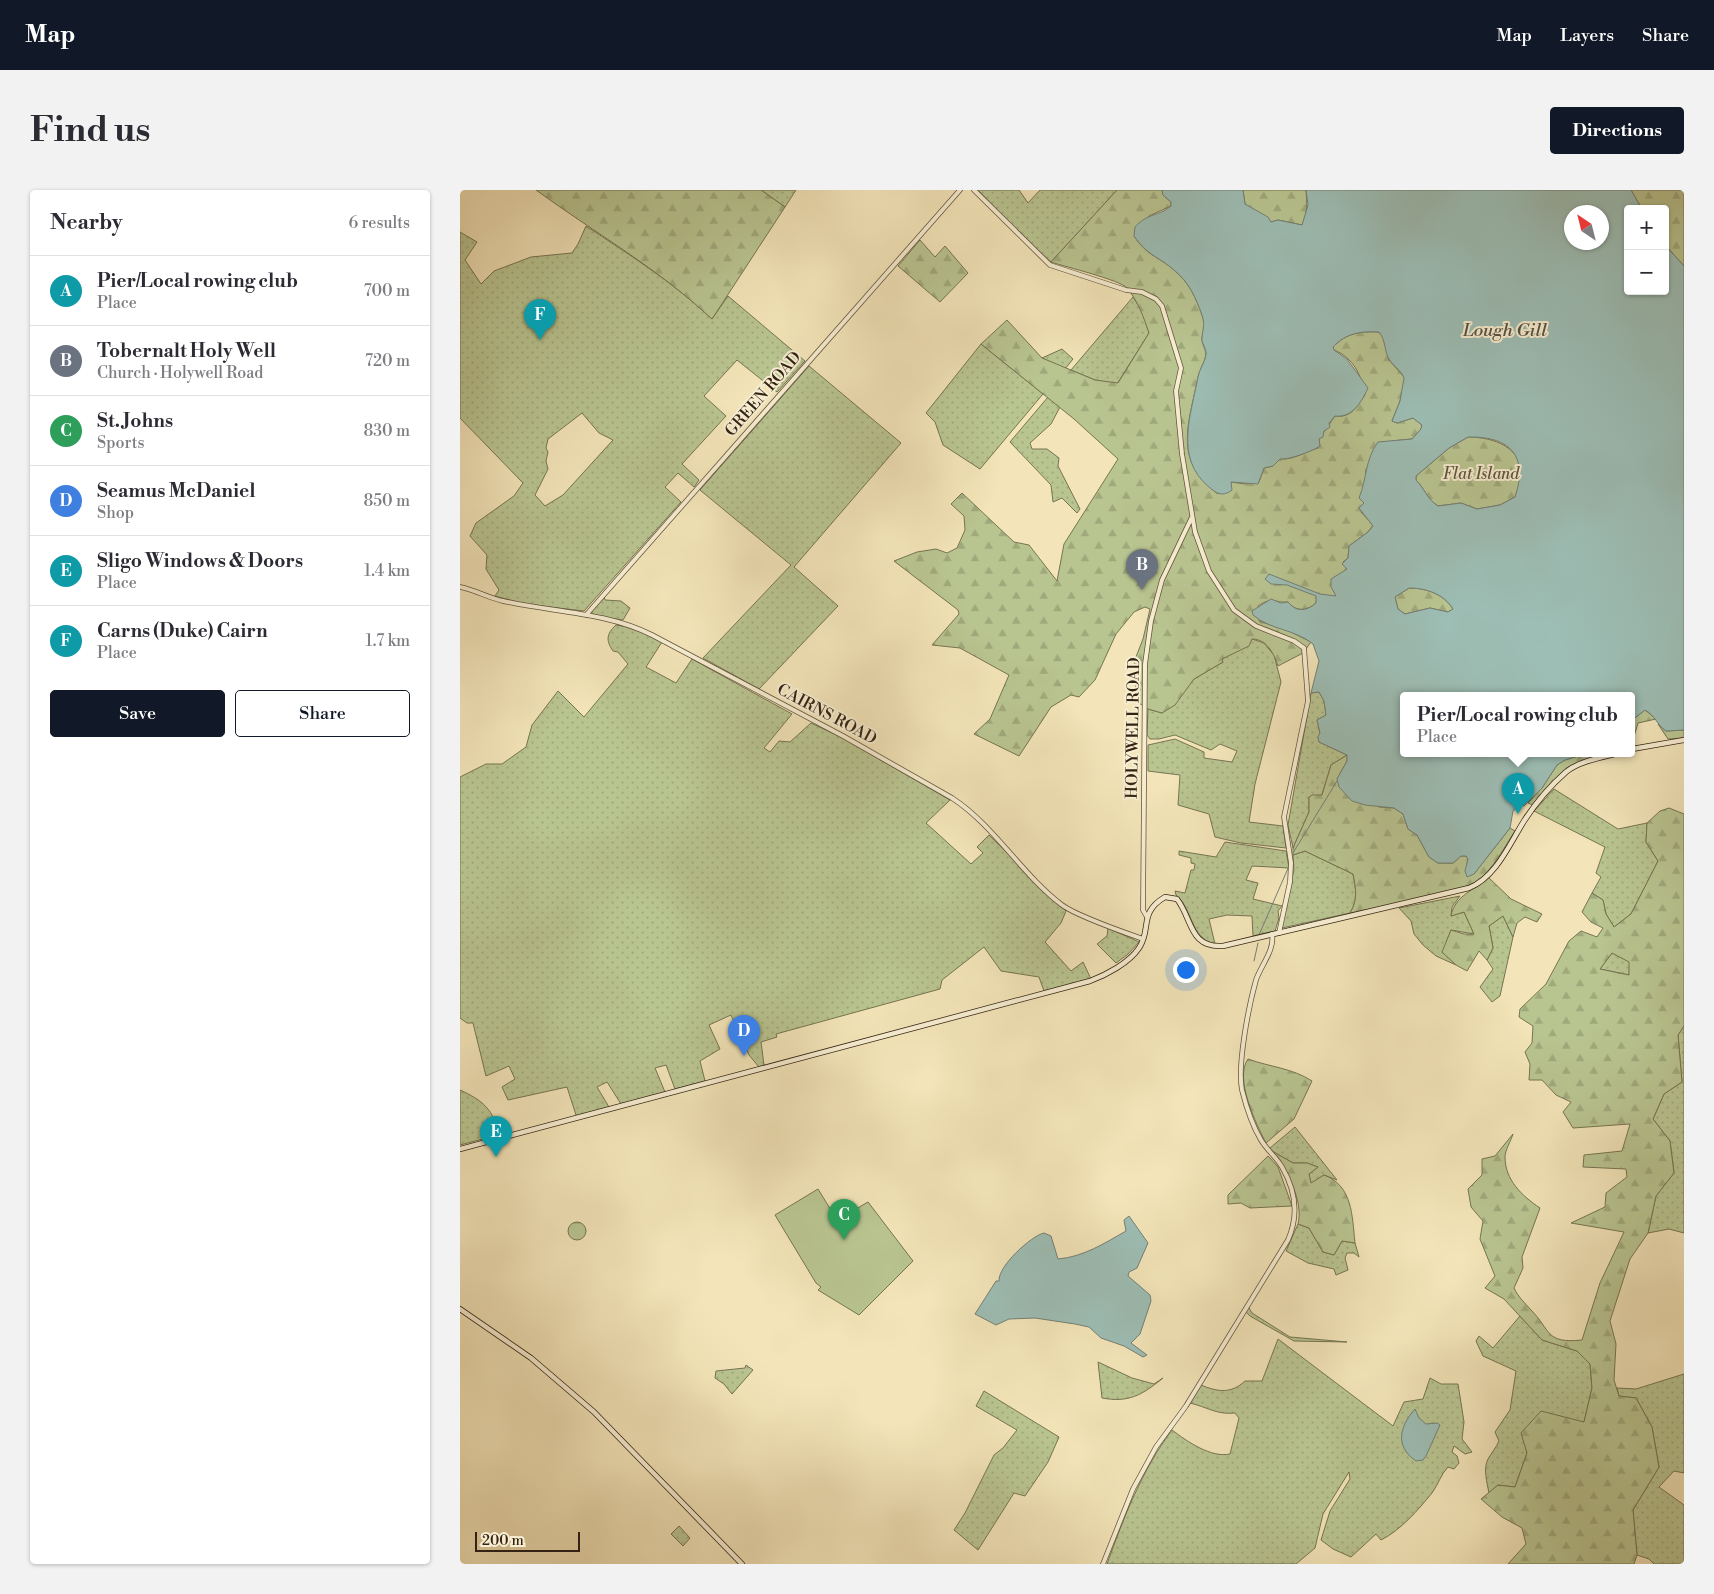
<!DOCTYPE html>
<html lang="en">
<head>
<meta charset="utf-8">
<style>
	:root { --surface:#fff; --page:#f2f2f3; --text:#2b2b33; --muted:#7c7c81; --line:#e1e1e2; --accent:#111827 }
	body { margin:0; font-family:"Libre Bodoni",serif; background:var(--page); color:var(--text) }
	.controls { position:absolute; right:15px; top:15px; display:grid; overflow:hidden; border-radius:5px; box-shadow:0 1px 4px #0004 }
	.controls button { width:45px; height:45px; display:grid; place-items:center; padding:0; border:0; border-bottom:1px solid var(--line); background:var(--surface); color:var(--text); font:25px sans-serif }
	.compass { position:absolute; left:1104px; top:15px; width:45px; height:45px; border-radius:50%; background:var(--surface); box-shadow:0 1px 4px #0004; rotate:325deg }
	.scale { position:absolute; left:15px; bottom:12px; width:105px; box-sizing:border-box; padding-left:5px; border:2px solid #342314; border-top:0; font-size:14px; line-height:18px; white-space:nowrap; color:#342314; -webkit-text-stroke:4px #f7eed2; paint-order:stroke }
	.you { position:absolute; left:725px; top:779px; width:18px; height:18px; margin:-12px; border:4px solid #fff; border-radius:50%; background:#1a73e8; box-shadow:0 0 0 8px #1a73e833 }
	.badge { display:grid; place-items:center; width:32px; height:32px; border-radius:50%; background:var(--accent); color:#fff; font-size:16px; font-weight:700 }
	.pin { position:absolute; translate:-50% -41px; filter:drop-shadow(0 1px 2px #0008) }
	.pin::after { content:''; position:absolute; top:26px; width:18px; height:15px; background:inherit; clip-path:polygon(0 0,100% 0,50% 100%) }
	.popup { position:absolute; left:940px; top:502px; width:235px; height:65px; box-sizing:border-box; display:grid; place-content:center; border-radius:5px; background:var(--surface); filter:drop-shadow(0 1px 4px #0005); font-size:16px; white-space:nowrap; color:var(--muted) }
	.popup b { font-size:19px; color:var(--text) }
	.popup::after { content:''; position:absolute; left:50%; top:100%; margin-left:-10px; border:10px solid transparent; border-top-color:var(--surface) }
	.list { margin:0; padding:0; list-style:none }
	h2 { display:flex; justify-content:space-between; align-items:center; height:65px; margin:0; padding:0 20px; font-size:21px }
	h2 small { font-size:16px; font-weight:400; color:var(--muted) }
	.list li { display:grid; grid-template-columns:32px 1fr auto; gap:15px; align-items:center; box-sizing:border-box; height:70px; padding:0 20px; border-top:1px solid var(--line) }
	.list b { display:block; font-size:19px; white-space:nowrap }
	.list p { margin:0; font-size:16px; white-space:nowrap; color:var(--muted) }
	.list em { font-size:16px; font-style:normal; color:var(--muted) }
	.actions { display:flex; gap:10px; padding:15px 20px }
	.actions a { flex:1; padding:11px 0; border:1px solid var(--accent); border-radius:5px; text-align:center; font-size:18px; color:var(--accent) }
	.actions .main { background:var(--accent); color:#fff }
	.map { position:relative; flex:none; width:1224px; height:1374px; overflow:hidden; border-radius:5px }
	header { display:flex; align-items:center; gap:30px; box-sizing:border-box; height:70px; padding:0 25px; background:var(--accent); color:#fff }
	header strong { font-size:24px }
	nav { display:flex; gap:28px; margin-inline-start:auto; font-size:18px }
	.intro { display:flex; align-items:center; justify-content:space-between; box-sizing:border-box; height:120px; padding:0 30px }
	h1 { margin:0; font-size:35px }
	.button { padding:12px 22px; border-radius:5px; background:var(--accent); color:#fff; font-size:18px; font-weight:700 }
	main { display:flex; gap:30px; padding:0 30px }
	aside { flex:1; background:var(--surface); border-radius:5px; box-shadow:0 1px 4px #0004 }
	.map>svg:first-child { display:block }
	.grass { fill:url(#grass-dots); stroke:#767452; fill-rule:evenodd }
	.forest { fill:url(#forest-firs); stroke:#767452; fill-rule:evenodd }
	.park { fill:#b9c591; stroke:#767452 }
	.water { fill:#9dbeb5; stroke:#738075; fill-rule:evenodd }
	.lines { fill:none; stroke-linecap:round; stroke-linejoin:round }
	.stream { stroke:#738075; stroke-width:1 }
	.tertiary-casing { stroke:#64543d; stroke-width:5.5 }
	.secondary-casing { stroke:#342314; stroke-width:6 }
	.tertiary { stroke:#f7eed2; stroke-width:4 }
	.secondary { stroke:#f7eed2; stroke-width:4.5 }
	.labels { text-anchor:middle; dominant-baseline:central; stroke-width:4; stroke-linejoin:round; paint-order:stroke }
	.street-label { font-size:16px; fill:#342314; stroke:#f7eed2 }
	.park-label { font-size:16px; font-style:italic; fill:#5c543a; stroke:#f7eed2 }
	.water-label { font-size:18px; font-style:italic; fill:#545244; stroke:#f7eed2 }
</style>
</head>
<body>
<header>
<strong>Map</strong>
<nav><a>Map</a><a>Layers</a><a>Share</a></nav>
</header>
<div class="intro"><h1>Find us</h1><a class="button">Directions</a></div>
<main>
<aside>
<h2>Nearby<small>6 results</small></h2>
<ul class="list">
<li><span class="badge" style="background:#0f9aa8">A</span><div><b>Pier/Local rowing club</b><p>Place</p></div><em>700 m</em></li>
<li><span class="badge" style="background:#6b7280">B</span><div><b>Tobernalt Holy Well</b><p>Church · Holywell Road</p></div><em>720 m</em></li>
<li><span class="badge" style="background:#2e9e5b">C</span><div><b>St. Johns</b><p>Sports</p></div><em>830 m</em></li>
<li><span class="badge" style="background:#3f7fe0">D</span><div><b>Seamus McDaniel</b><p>Shop</p></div><em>850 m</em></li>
<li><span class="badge" style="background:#0f9aa8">E</span><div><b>Sligo Windows &amp; Doors</b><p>Place</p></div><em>1.4 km</em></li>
<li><span class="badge" style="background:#0f9aa8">F</span><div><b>Carns (Duke) Cairn</b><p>Place</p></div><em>1.7 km</em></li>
</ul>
<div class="actions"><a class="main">Save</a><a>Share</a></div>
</aside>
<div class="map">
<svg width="1224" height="1374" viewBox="0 0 1224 1374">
	<defs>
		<pattern id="grass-dots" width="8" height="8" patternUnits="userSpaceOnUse" patternTransform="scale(1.25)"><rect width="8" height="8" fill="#b9c591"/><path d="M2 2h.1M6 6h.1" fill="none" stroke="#a0a97c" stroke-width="1.8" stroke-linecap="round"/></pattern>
		<pattern id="forest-firs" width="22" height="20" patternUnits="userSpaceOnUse" patternTransform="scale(1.25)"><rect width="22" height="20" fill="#b9c591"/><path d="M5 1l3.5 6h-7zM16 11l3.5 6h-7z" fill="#a0a97c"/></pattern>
	</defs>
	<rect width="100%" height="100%" fill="#f3e5b9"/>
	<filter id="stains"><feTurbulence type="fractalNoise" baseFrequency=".004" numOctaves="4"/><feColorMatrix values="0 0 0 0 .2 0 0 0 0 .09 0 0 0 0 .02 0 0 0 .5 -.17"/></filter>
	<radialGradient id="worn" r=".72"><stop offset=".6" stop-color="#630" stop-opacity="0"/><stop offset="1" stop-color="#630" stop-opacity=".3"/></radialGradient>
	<!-- grass -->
	<path class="grass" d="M301 0H336L325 17Z
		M518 0H559L568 13 580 0H657L591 72 561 45Z
		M126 36C170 65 214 93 252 129L268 106 345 171 317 202 277 170 244 206 266 226 222 274 239 290 234 297 218 283 205 297 221 312 124 421 65 414 35 406 39 400 26 379 27 365 10 346 16 333 54 306 63 293 0 228V42L17 52 5 70 21 94 34 81 71 67 112 63 118 54ZM122 223 139 243 153 250 103 305 85 316 75 305 88 279 86 271 88 262 86 258 88 249Z
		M673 107 682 121 689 143 657 194 635 190 611 180Z
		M521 154 583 204 520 279 483 255 475 232 466 223Z
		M602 159 613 169 605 179 582 168Z
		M349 176 441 253 334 377 378 416 299 499 243 468 331 375 240 300Z
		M588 207 600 217 591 234 570 253 572 259H587L599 268 598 276 620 319 617 323 602 308 593 312 591 295 550 252Z
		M144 406 145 410 161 411 170 418 163 430 126 425Z
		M156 435 174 438 202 452 186 477 216 493 232 469 332 524 304 558 310 562 319 551 330 552 351 533 381 547 490 610 466 633 511 674 523 663 517 657 529 645 606 721 601 733 585 752 611 781 623 772 631 789 584 801 579 787 541 781 524 757 482 790 480 799 316 844 317 847 301 852 304 875 299 877 289 865 271 825 249 835 260 859 240 871 245 891 215 899 206 875 195 878 205 902 161 914 147 892 137 897 149 917 119 926 116 925 107 897 48 910 42 897 55 889 49 876 26 886 13 833H7L0 828V587L26 574H42L66 557 72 535 98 501 124 527 168 474 158 462 153 461C146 451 146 444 156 435Z
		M792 449 804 453 814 465 821 492 795 594 789 632 823 636 826 658 781 653 755 647 749 624 718 615 720 585 688 581V555L715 549 744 562V568L772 572 777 561 760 554 751 560 715 545 699 549H690L687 545 688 519 702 523 734 489 763 472 761 470Z
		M859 502 864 511 866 525 857 530 860 543 859 552 887 565 871 575 862 605 849 607V622L833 658 828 635 851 503Z
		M1094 599 1158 639 1187 633 1186 652 1198 671 1171 724 1154 737 1146 724 1143 710 1132 703 1141 687 1136 683 1145 657 1074 621Z
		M765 652 826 661 829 678 792 676 786 690 798 693 793 709 822 716 818 721 819 728 815 741 793 746 792 726 767 725 749 729 755 754C730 748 733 719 716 705L715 701 725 703 731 680H734L735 674 731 673V668L719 665V661L756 667Z
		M845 661 893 684C896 699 898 710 890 723L822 738 824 720 834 680 833 665Z
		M1000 706 992 717 991 726 1004 722 1014 744 991 740 983 762 996 775 976 766 963 755 954 744 951 731 939 718Z
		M1043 726 1053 747 1040 806 1032 812 1020 797 1033 779 1027 770 1033 758 1029 736Z
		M648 738 679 752 667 765 656 773 637 754 647 746Z
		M1152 763 1170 772 1169 785 1140 779Z
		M1224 836V1043L1209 1039 1188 1043 1196 1006 1214 983 1210 951 1193 929 1204 904 1222 892 1218 845Z
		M0 900C22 910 35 920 38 945L0 955Z
		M835 937 877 990 864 985 851 994 849 984 858 977 847 973H833L812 961 810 958Z
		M838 1034 849 1038 863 1062 874 1065 882 1051 895 1053 899 1067 894 1063H887L885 1068 888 1080 876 1085 874 1079 848 1073 826 1061Z
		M790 1114 789 1118 792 1123 830 1147 887 1152 834 1151 790 1126 786 1122 787 1117Z
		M1060 1126 1082 1150 1117 1161 1130 1174 1132 1198 1124 1232 1062 1243 1067 1263 1055 1297 1038 1295 1029 1303C1027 1293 1023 1278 1028 1269 1032 1262 1036 1258 1039 1251L1035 1242 1050 1220 1056 1181 1023 1166 1016 1151 1019 1146 1033 1158Z
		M818 1149 933 1236 944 1212 963 1209 970 1188 981 1194H998L1004 1232 1002 1249 1012 1262 1005 1264 994 1256 992 1262 997 1266 999 1273 994 1279 988 1277C981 1284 978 1295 972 1303 958 1320 941 1340 921 1350L916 1344 891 1367 873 1359 861 1350 870 1321 890 1289 889 1282 863 1324 855 1358 836 1374H647C664 1327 682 1280 712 1240 728 1252 751 1268 770 1264L779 1228 775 1223C757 1225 747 1217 730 1213L741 1195C758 1202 771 1204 785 1191H802Z
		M638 1172 672 1188 694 1194 703 1188C682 1205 669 1213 642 1208Z
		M286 1175 293 1180 272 1204 264 1194 255 1188 256 1181 285 1178Z
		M1224 1184V1283L1214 1281 1199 1297 1224 1315V1374H1194L1189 1369 1177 1365 1173 1320 1199 1277 1192 1237 1176 1208 1159 1206 1157 1198 1176 1199Z
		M524 1201 599 1247 588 1272 565 1306 554 1303 518 1360 494 1340 505 1323 534 1265 543 1258 557 1240 516 1216Z
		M219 1336 230 1348 223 1356 211 1344Z"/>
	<!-- forest -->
	<path class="forest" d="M76 0H301L325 17 252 129C199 79 135 43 76 0Z
		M657 0H702L703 5 711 12V16L689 26 674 46C687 66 698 66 714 80 729 92 736 108 742 125 745 134 744 139 742 147 741 153 746 159 746 165 745 172 739 180 738 187 729 234 712 270 758 304L771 292 785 294 799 292 804 278 813 276 820 269C834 270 844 262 858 258L859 249 875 226C892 228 896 217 905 205 902 186 893 167 874 160L873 157C886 143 901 141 919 142L923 147 929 170 945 188 940 211 932 231 937 233 953 228 962 235 961 239 952 249 931 251 906 279 905 294 900 308 904 313 901 322 913 335 908 342 889 356 888 368 883 372 887 379 883 383 876 407 850 403 857 406 856 413C847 421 836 422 828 412 814 413 813 406 798 416L799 431 827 440 851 452 843 463 818 476C814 464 807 449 792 449L789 456 762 469 763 472 734 489 715 515 702 523 688 519 670 507 679 490 674 472 683 449 690 419 685 417 674 422 656 444 635 490 619 507 611 505 591 517 559 566 514 544 530 529 549 485 500 458 472 455 499 424 498 420 434 371 457 362 476 359 487 363 497 358 505 340 504 326 491 314 502 303 554 352 569 355 597 391 604 354 658 269 614 229 521 154 547 130 582 168 635 190 658 193 689 143C684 128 678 111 667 98 660 90 606 77 591 72Z
		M783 0H846C847 13 848 23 842 35L818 30 811 32 785 14Z
		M1171 0H1224V76L1205 55V19H1182Z
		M460 50 475 67 485 56 508 83 480 112 438 76Z
		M1008 247C1033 247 1064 257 1061 288 1060 294 1057 301 1055 307L1040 315 1017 319 1001 313 978 316C968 310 964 298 956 290V286L989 258Z
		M949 398C967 398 983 404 993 419L988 422 970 418 945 424 938 419 935 407Z
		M1185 520 1196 529 1178 533 1173 550 1174 557H1172V530Z
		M1198 534 1206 541 1224 540V548L1208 549Z
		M1128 563H1154L1116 574 1105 580 1073 615 1068 613 1082 598 1097 575 1105 570Z
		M887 565V571L877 589 919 617 934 618 943 624 948 639 957 645 969 667 978 673H993L1001 666H1006L1008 669 1007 674 1014 684 1050 638 1055 641C1044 658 1034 677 1018 691 1005 702 913 718 890 723 898 710 896 699 893 684L845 661 833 665V658L849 622V607L852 605H862L871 575Z
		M1209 618 1224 624V836L1218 845 1222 892 1204 904 1193 929 1210 951 1214 983 1196 1006 1188 1043 1170 1069 1150 1131 1156 1154 1154 1190 1159 1206 1176 1208 1192 1237 1199 1277 1173 1320 1177 1365 1174 1374H1048L1066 1354 1062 1338 1042 1327 1021 1309 1038 1295 1055 1297 1067 1263 1061 1243 1081 1221 1124 1232 1132 1198 1130 1174 1117 1161 1082 1150 1044 1109 1025 1098 1035 1086 1020 1049 1023 1031 1011 1017 1008 999 1022 985V969L1035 966 1053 944C1051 951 1045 960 1045 967 1045 990 1062 1006 1080 1018L1062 1067 1063 1078 1054 1098C1059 1108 1064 1112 1071 1120 1091 1140 1085 1154 1122 1150L1140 1093 1164 1042 1111 1033 1145 1017 1146 1003 1167 987 1166 979 1123 977 1124 965 1162 961 1170 934 1113 938 1103 922 1111 912 1096 905 1082 890H1069L1070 874 1065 862 1072 853 1073 836 1059 827 1060 819 1086 794 1109 751 1121 741 1137 747 1143 738 1131 732 1122 722 1132 703 1143 710 1146 724 1154 737 1171 724 1198 671 1186 652 1187 633 1200 621ZM1152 763 1169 772V785L1140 779Z
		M1028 687 1051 709 1082 724 1077 732 1065 727 1057 733 1053 747 1043 726 1029 736 1033 758 1027 770 1019 761 1007 781 996 775 982 762 991 740 1004 744H1014L1004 722 991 726C995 705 1014 701 1028 687Z
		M788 869C810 877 832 878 852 891L834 929 806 953C796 934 774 888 788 869Z
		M812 961 833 973H847L858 977 849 984 851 993 864 985C893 996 892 1026 895 1053L882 1051 874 1065 863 1062 849 1038 838 1034C844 1011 826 978 812 961Z
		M808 966 818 977 832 1016 790 1018 781 1013 768 1014V1005Z
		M108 1041a9 9 0 1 1 18 0a9 9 0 1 1-18 0Z"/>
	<!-- park -->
	<path class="park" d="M358 999 377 1030 408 1012 453 1071 399 1125 358 1100 361 1097 356 1093 315 1025Z"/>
	<!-- water -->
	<path class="water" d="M702 0H783L785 14 808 27 811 32 818 30 842 35 848 15 846 0H1171L1182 19H1168V101H1205V55L1224 76V540L1206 541C1197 535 1195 525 1185 520L1172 530V505H944V563H1128L1105 570 1097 575 1082 598 1064 616 1060 615 1053 621 1050 638 1014 684 1007 687 1005 681 1008 669 1006 666H1001L993 673H978L969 667 957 645 948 639 943 624 934 618 905 615 892 611 879 597 877 589 887 571V565L859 552 858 547 860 543 857 530 866 525 864 511 859 502 851 503 859 471 853 454C835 439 810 440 793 425L792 421 811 409 821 413 828 412C836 422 846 422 856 413V406L827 395 811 394 805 389 809 384 860 404 876 406 871 397V389L887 379 882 374 888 368 889 356 908 342 913 336 899 318 904 313 899 308C907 289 905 269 918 252L952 249 961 239 962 235 953 228 937 233 932 231 940 211 944 188C941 180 933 176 929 169 924 161 926 150 919 142 901 141 886 143 873 157L874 160 887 169 908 198C901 213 892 228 875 226L869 233 870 237 864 241 863 247 859 249 860 256C853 261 829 270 820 269L813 276 804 278 798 294 771 292 772 300C763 307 757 304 749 297 714 268 731 225 738 187 739 180 745 172 746 165 747 159 741 153 742 147 743 139 745 134 742 125 736 108 729 92 714 80 698 66 688 66 674 46L675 37C689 22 698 27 711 16V12L703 5ZM1142 22V52H1112V22ZM1008 247C1050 246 1069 266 1055 307L1040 315 1017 319 1001 313 978 316C968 310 964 298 956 290V286L989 258ZM949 398C966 398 984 404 993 419L988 422 970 418 945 424 938 419 935 407Z
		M669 1026 688 1053 677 1078 669 1082 668 1086 690 1105 691 1111 680 1144 671 1153 687 1165 683 1167 664 1156 641 1148 629 1137 615 1134 575 1128 549 1129 536 1135 515 1124 536 1091H539C538 1076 571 1046 584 1043L591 1046 598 1069C623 1067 645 1053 666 1041L664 1030Z
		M955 1219 959 1228 966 1234 977 1233 980 1235 966 1266 963 1270 956 1271C934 1256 940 1236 955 1219Z"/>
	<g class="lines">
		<!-- stream -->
		<path class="stream" d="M833 663 877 591
			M799 745 829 676
			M794 771 798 753"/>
		<!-- tertiary casing -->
		<g class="tertiary-casing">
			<path id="tertiary" d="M514 0 590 75 666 100 682 102 696 109 702 116 721 178 716 201 722 264 735 342 749 381 774 420 796 436 834 451 844 458 848 511 824 627 831 673 830 692 819 743
				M0 397C15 400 29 408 43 411 92 422 146 422 192 445L383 546 492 608C535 636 561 684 602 715 617 726 663 742 683 749
				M126 425 500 0
				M687 727 683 720 685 474 691 431 702 390 732 327
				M643 1374 673 1299 696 1257 726 1216 828 1050C839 1025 836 1001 822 977 816 967 807 960 801 950 792 935 786 916 782 900 777 875 789 815 796 790 801 775 815 760 812 744"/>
		</g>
		<!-- secondary casing -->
		<g class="secondary-casing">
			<path id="secondary" d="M1172 559 1224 550
				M0 959 630 791C646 785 669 773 679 758 692 739 678 723 705 707L717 709C733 730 729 758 763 756L1009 698C1036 687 1049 655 1064 631 1075 614 1090 596 1106 582 1119 571 1143 567 1159 563
				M0 1119 71 1168 134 1222 282 1374"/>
		</g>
		<!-- tertiary -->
		<use href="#tertiary" class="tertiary"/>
		<!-- secondary -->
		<use href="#secondary" class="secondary"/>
	</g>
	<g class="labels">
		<!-- street labels -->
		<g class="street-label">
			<text transform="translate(303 204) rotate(-49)">GREEN ROAD</text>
			<text transform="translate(367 524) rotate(28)">CAIRNS ROAD</text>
			<text transform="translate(673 538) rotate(-89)">HOLYWELL ROAD</text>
		</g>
		<!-- park labels -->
		<g class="park-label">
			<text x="1021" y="284">Flat Island</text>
		</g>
		<!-- water labels -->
		<g class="water-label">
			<text x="1045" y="140">Lough Gill</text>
		</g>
	</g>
	<rect width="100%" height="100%" filter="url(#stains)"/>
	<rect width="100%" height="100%" fill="url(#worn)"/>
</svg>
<div class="controls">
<button>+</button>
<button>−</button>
</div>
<svg class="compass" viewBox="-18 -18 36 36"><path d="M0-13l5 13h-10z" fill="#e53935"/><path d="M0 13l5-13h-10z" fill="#7c7c81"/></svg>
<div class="scale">200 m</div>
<div class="you"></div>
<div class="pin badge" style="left:1058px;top:624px;background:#0f9aa8">A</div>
<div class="popup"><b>Pier/Local rowing club</b>Place</div>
<div class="pin badge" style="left:682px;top:400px;background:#6b7280">B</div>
<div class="pin badge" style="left:384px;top:1050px;background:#2e9e5b">C</div>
<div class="pin badge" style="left:284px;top:866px;background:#3f7fe0">D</div>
<div class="pin badge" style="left:36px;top:967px;background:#0f9aa8">E</div>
<div class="pin badge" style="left:80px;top:150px;background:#0f9aa8">F</div>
</div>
</main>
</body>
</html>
